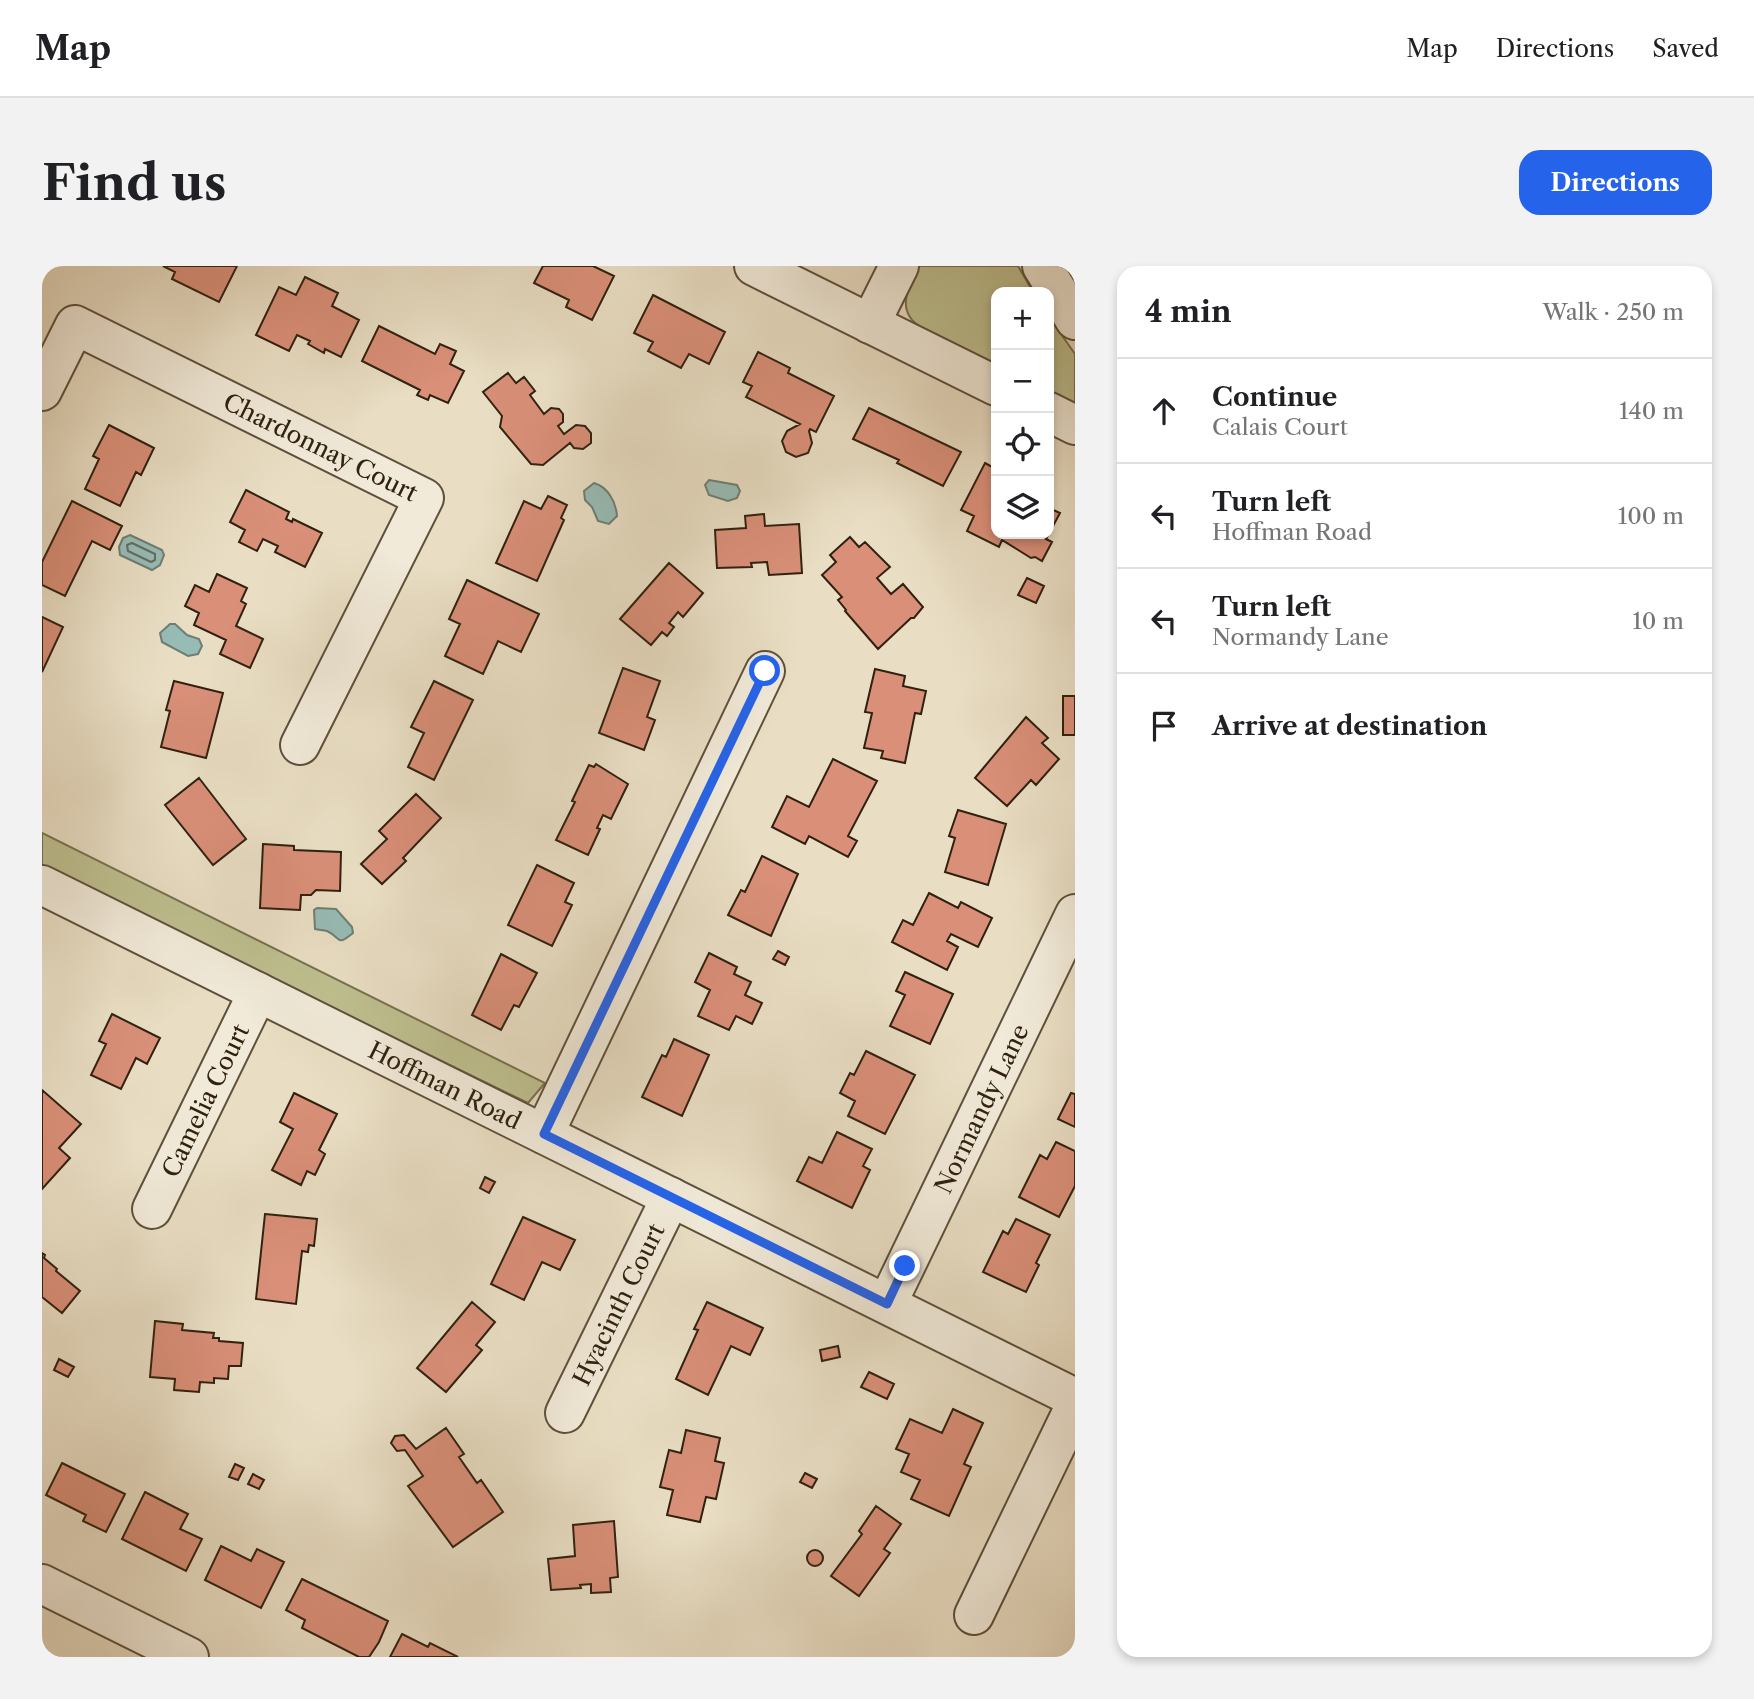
<!DOCTYPE html>
<html lang="en">
<head>
<meta charset="utf-8">
<style>
	:root { --surface:#fff; --page:#f2f2f2; --text:#202124; --muted:#757577; --line:#e0e0e0; --accent:#2563eb }
	body { margin:0; font-family:"Libre Caslon Text",serif; background:var(--page); color:var(--text) }
	.controls { position:absolute; right:21px; top:21px; display:grid; overflow:hidden; border-radius:14px; box-shadow:0 4px 10px #0003 }
	.controls button { width:63px; height:63px; display:grid; place-items:center; padding:0; border:0; border-bottom:2px solid var(--line); background:var(--surface); color:var(--text); font:35px sans-serif }
	.stop { position:absolute; width:21px; height:21px; margin:-16px; border:5px solid #2563eb; border-radius:50%; background:#fff }
	.stop.end { background:#2563eb; border-color:#fff; box-shadow:0 2px 7px #0008 }
	.list { margin:0; padding:0; list-style:none }
	h2 { display:flex; justify-content:space-between; align-items:center; height:91px; margin:0; padding:0 28px; font-size:30px }
	h2 small { font-size:23px; font-weight:400; color:var(--muted) }
	.list li { display:grid; grid-template-columns:46px 1fr auto; gap:21px; align-items:center; box-sizing:border-box; height:105px; padding:0 28px; border-top:2px solid var(--line) }
	.list b { display:block; font-size:26px; white-space:nowrap }
	.list p { margin:0; font-size:23px; white-space:nowrap; color:var(--muted) }
	.list em { font-size:23px; font-style:normal; color:var(--muted) }
	.icon { flex:none; width:38px; height:38px; fill:none; stroke:currentColor; stroke-width:2; stroke-linecap:round; stroke-linejoin:round }
	.map { position:relative; flex:none; width:1033px; height:1391px; overflow:hidden; border-radius:21px }
	header { display:flex; align-items:center; gap:42px; box-sizing:border-box; height:98px; padding:0 35px; background:var(--surface); border-bottom:2px solid var(--line) }
	header strong { font-size:33px }
	nav { display:flex; gap:38px; margin-inline-start:auto; font-size:24px }
	.intro { display:flex; align-items:center; justify-content:space-between; box-sizing:border-box; height:168px; padding:0 42px }
	h1 { margin:0; font-size:49px }
	.button { padding:18px 32px; border-radius:21px; background:var(--accent); color:#fff; font-size:24px; font-weight:700 }
	main { display:flex; gap:42px; padding:0 42px }
	aside { flex:1; background:var(--surface); border-radius:21px; box-shadow:0 4px 10px #0003 }
	.map>svg:first-child { display:block }
	.green { fill:#bebf8f; stroke:#77704f; stroke-width:2 }
	.water { fill:#97bcb6; stroke:#6e7e73; stroke-width:2 }
	.lines { fill:none; stroke-linecap:round; stroke-linejoin:round }
	.shore { stroke:#646e62; stroke-width:2 }
	.building { fill:#d98f78; stroke:#30210f; stroke-width:2 }
	.minor-casing { stroke:#5e503c; stroke-width:42 }
	.minor { stroke:#f1ead9; stroke-width:38 }
	.route { stroke:#2563eb; stroke-width:9 }
	.labels { text-anchor:middle; dominant-baseline:central; stroke-width:6; stroke-linejoin:round; paint-order:stroke }
	.street-label { font-size:24px; fill:#30210f; stroke:#f1ead9 }
</style>
</head>
<body>
<header>
<strong>Map</strong>
<nav><a>Map</a><a>Directions</a><a>Saved</a></nav>
</header>
<div class="intro"><h1>Find us</h1><a class="button">Directions</a></div>
<main>
<div class="map">
<svg width="1033" height="1391" viewBox="0 0 1033 1391">
	<rect width="100%" height="100%" fill="#e9dec4"/>
	<filter id="stains"><feTurbulence type="fractalNoise" baseFrequency=".00286" numOctaves="4"/><feColorMatrix values="0 0 0 0 .2 0 0 0 0 .09 0 0 0 0 .02 0 0 0 .5 -.17"/></filter>
	<radialGradient id="worn" r=".72"><stop offset=".6" stop-color="#630" stop-opacity="0"/><stop offset="1" stop-color="#630" stop-opacity=".3"/></radialGradient>
	<!-- green -->
	<path class="green" d="M877 0H976L991 26H954V98L879 61C853 46 866 21 877 0Z
		M1007 51 1033 88V137L1007 124Z
		M0 567 503 817 486 837 0 601Z"/>
	<!-- water -->
	<path class="water" d="M667 214 695 219 698 225 695 232 686 235 667 229 663 219Z
		M552 217C566 221 574 236 575 250L567 258 556 255 550 241 543 234 542 225Z
		M88 269 120 284 122 289 118 299 110 304 78 289 77 281 81 272Z
		M128 358H133L145 369 157 373 160 380 156 388 146 390 120 376 118 367Z
		M275 642 294 643 310 661 311 667C294 681 300 672 285 665 281 664 277 664 273 663L272 644Z"/>
	<g class="lines">
		<!-- shore -->
		<path class="shore" d="M90 277 113 288V294L109 296 86 285 85 279Z"/>
	</g>
	<!-- building -->
	<path class="building" d="M121 0H195L177 36 130 13 133 6Z
		M501 0H551L572 10 550 54 524 41 527 34 492 17Z
		M263 11 296 27 290 40 317 54 299 91 283 83 282 87 266 78 268 75 255 69 247 85 214 69 237 21 254 29Z
		M611 29 683 66 667 98 647 88 639 102 606 85 611 76 592 67Z
		M337 60 393 88 398 78 414 85 408 98 422 105 406 137 388 129 386 134 375 129 378 124 320 95Z
		M716 86 748 102 746 107 792 130 774 166 768 163 767 165 770 177 766 187 754 191 744 186 740 175 745 165 758 158 704 131 710 120 701 116Z
		M466 107 474 117 482 111 493 125 488 129 502 148 509 142 517 143 521 148V156L516 160 522 168 534 159 543 160 549 167V177L541 183 532 182 528 177 501 199 489 198 458 161 460 150 441 126Z
		M827 142 919 186 901 220 855 197 857 194 811 173Z
		M67 159 112 182 99 209 94 206 78 240 43 223 57 193 51 190Z
		M943 197 954 203V268H1007V242L1018 247 1004 273 1010 276 1000 295 993 291 989 292 960 274 957 281 925 265 932 250 919 244Z
		M204 224 247 246 244 253 250 256 251 253 280 267 263 301 233 286 236 280 221 273 215 285 197 276 203 264 188 256Z
		M506 230 525 239 519 252 522 254 495 315 454 297 482 235 499 243Z
		M30 235 80 260 68 284 50 275 23 330 0 319V296Z
		M722 248 723 260 757 258 760 307 727 309 725 296 709 297 710 301 675 302 673 264 704 262 703 250Z
		M808 271 817 281 823 276 848 301 835 312 849 328 861 318 881 341 872 352H869L836 383 803 345 804 344 796 334 800 331 780 309 794 296 788 289Z
		M627 297 661 327 641 351 636 346 627 357 632 361 625 370 620 366 609 379 578 353Z
		M175 308 205 322 199 335 204 338 194 360 221 373 208 402 178 388 184 374 152 359 157 347 143 340 153 319 167 326Z
		M985 312 1002 320 994 337 976 329Z
		M425 314 497 348 479 386 456 375 441 408 403 390 418 358 407 353Z
		M0 351 21 361 0 406Z
		M581 402 618 415 605 451 613 454 602 484 557 467Z
		M833 403 863 410 861 420 884 425 879 448 873 447 863 497 839 492 841 485 822 482 830 447 823 446Z
		M132 415 181 427 164 492 119 481 128 445 124 444Z
		M392 415 431 434 392 514 366 501 382 467 369 461Z
		M1021 430H1033V469H1021Z
		M984 451 1006 472 1000 477 1017 493 994 519 989 514 965 540 933 512Z
		M791 493 835 515 806 570 815 575 806 591 767 570 763 578 730 561 745 530 767 541Z
		M554 498 586 518 569 553 561 549 555 562 558 563 546 589 514 574 533 536 530 535 547 499 552 501Z
		M157 512 204 573 171 599 123 539Z
		M374 528 399 552 361 592 364 595 340 618 319 598 345 573 337 565Z
		M916 544 964 558 946 619 903 606 913 572 907 570Z
		M221 578 252 580V584L299 586 298 625 274 624 269 629H259L258 644 218 642Z
		M720 590 756 608 729 670 686 649 699 624 703 626Z
		M495 599 532 617 523 636 530 639 510 680 466 659Z
		M887 627 916 642 919 636 950 652 936 681 909 668 905 675 916 681 905 704 850 676 861 654 871 659Z
		M736 685 747 691 743 699 731 693Z
		M667 687 695 701 692 708 709 716 703 729 720 737 710 758 694 750 687 764 656 750 668 724 653 716Z
		M459 688 495 707 477 741 472 739 459 764 430 749Z
		M863 706 911 728 888 778 848 760 863 729 854 725Z
		M70 748 118 772 105 798 94 792 79 823 49 809 64 778 57 775Z
		M632 773 667 789 640 850 600 831 620 789 624 791Z
		M824 785 873 809 843 868 806 850 813 835 798 827 808 807 812 809Z
		M0 824 39 858 17 882 28 892 0 923Z
		M252 827 295 848 277 884 283 888 273 909 265 905 259 919 230 904 251 863 238 856Z
		M1029 827 1033 828V861L1016 853Z
		M795 866 830 883 821 900 828 904 810 942 755 915 767 891 780 897Z
		M1014 876 1033 885V920L1017 951 977 931 998 889 1005 893Z
		M443 911 453 916 447 927 438 922Z
		M223 948 275 953 272 980 267 979 266 986 260 985 254 1038 214 1033Z
		M481 951 533 974 518 1004 500 996 482 1034 449 1018Z
		M974 953 1008 969 994 997 997 999 984 1026 941 1006 961 965 966 968Z
		M0 987 3 989 2 992 15 1003 14 1005 38 1025 20 1047 0 1031Z
		M430 1036 453 1056 434 1079 440 1084 404 1126 375 1102Z
		M665 1036 721 1062 708 1089 689 1080 666 1129 634 1113 656 1064 652 1063Z
		M113 1055 141 1058 140 1064 172 1067 171 1072H177V1075L201 1077 199 1100H187L186 1113 172 1112V1117L158 1116 157 1126 132 1124 133 1113 108 1111Z
		M796 1080 798 1091 780 1095 778 1084Z
		M17 1093 32 1101 26 1111 12 1104Z
		M827 1106 852 1118 845 1133 819 1121Z
		M911 1143 941 1157 922 1198 929 1201 907 1250 869 1233 878 1214 859 1206 867 1188 854 1183 868 1153 900 1167Z
		M404 1162 422 1188 417 1191 435 1217 439 1214 461 1246 411 1281 366 1220 381 1210 363 1184 355 1185 349 1177 353 1170 362 1169 374 1183Z
		M644 1164 678 1172 673 1195 682 1197 674 1233 664 1231 658 1256 625 1249 631 1224 618 1221 627 1184 639 1187Z
		M20 1197 83 1228 64 1266 41 1255 44 1249 4 1229Z
		M193 1198 202 1202 196 1214 187 1211Z
		M763 1207 775 1213 770 1222 758 1216Z
		M211 1208 222 1214 217 1223 206 1218Z
		M103 1226 146 1248 138 1263 160 1273 144 1305 80 1273Z
		M834 1240 859 1258 842 1283 848 1287 817 1330 789 1310 820 1268 817 1265Z
		M572 1255 576 1311 568 1312 569 1326 549 1327V1318L538 1319 539 1322 509 1324 506 1293 533 1290 531 1259Z
		M179 1280 209 1295 215 1283 242 1296 219 1342 163 1314Z
		M765 1292a8 8 0 1 1 16 0a8 8 0 1 1-16 0Z
		M260 1313 346 1355 337 1376 327 1391H317L260 1362 263 1354 244 1344Z
		M360 1368 386 1381 388 1377 416 1391H348Z"/>
	<g class="lines">
		<!-- minor casing -->
		<g class="minor-casing">
			<g id="minor">
				<path d="M712 0 954 120"/>
				<path d="M1000 0 1033 54"/>
				<path d="M828 58 857 0"/>
				<path id="s1" d="M0 125 33 59 382 232 258 479"/>
				<path d="M1007 146 1033 159"/>
				<path id="s2" d="M0 619 1033 1132"/>
				<path d="M502 868 723 405"/>
				<path id="s3" d="M110 943 216 726"/>
				<path id="s4" d="M845 1038 1033 648"/>
				<path id="s5" d="M523 1147 629 931"/>
				<path d="M0 1318 147 1391"/>
				<path d="M932 1349 1033 1140"/>
			</g>
		</g>
		<!-- minor -->
		<use href="#minor" class="minor"/>
	</g>
	<g class="lines">
		<!-- route -->
		<path class="route" d="M723 405 502 868 845 1038 863 1000"/>
	</g>
	<g class="labels">
		<!-- street labels -->
		<g class="street-label">
			<text stroke="none"><textPath href="#s1" startOffset="348">Chardonnay Court</textPath></text>
			<text stroke="none"><textPath href="#s2" startOffset="450">Hoffman Road</textPath></text>
			<text stroke="none"><textPath href="#s3" startOffset="121">Camelia Court</textPath></text>
			<text stroke="none"><textPath href="#s4" startOffset="217">Normandy Lane</textPath></text>
			<text stroke="none"><textPath href="#s5" startOffset="121">Hyacinth Court</textPath></text>
		</g>
	</g>
	<rect width="100%" height="100%" filter="url(#stains)"/>
	<rect width="100%" height="100%" fill="url(#worn)"/>
</svg>
<div class="controls">
<button>+</button>
<button>−</button>
<button><svg class="icon" aria-label="locate" viewBox="0 0 24 24"><circle cx="12" cy="12" r="6"/><path d="M12 2v4M12 18v4M2 12h4M18 12h4"/></svg></button>
<button><svg class="icon" aria-label="layers" viewBox="0 0 24 24"><path d="M12 4l9 5-9 5-9-5zM3 14l9 5 9-5"/></svg></button>
</div>
<div class="stop" style="left:723px;top:405px"></div>
<div class="stop end" style="left:863px;top:1000px"></div>
</div>
<aside>
<h2>4 min<small>Walk · 250 m</small></h2>
<ul class="list">
<li><svg class="icon" aria-label="ahead" viewBox="0 0 24 24"><path d="M12 20V5M6 11l6-6 6 6"/></svg><div><b>Continue</b><p>Calais Court</p></div><em>140 m</em></li>
<li><svg class="icon" aria-label="left" viewBox="0 0 24 24"><path d="M17 20v-9H6M10 6l-5 5 5 5"/></svg><div><b>Turn left</b><p>Hoffman Road</p></div><em>100 m</em></li>
<li><svg class="icon" aria-label="left" viewBox="0 0 24 24"><path d="M17 20v-9H6M10 6l-5 5 5 5"/></svg><div><b>Turn left</b><p>Normandy Lane</p></div><em>10 m</em></li>
<li><svg class="icon" aria-label="arrive" viewBox="0 0 24 24"><path d="M6 21V4h12l-3 4 3 4H6"/></svg><div><b>Arrive at destination</b></div></li>
</ul>
</aside>
</main>
</body>
</html>
